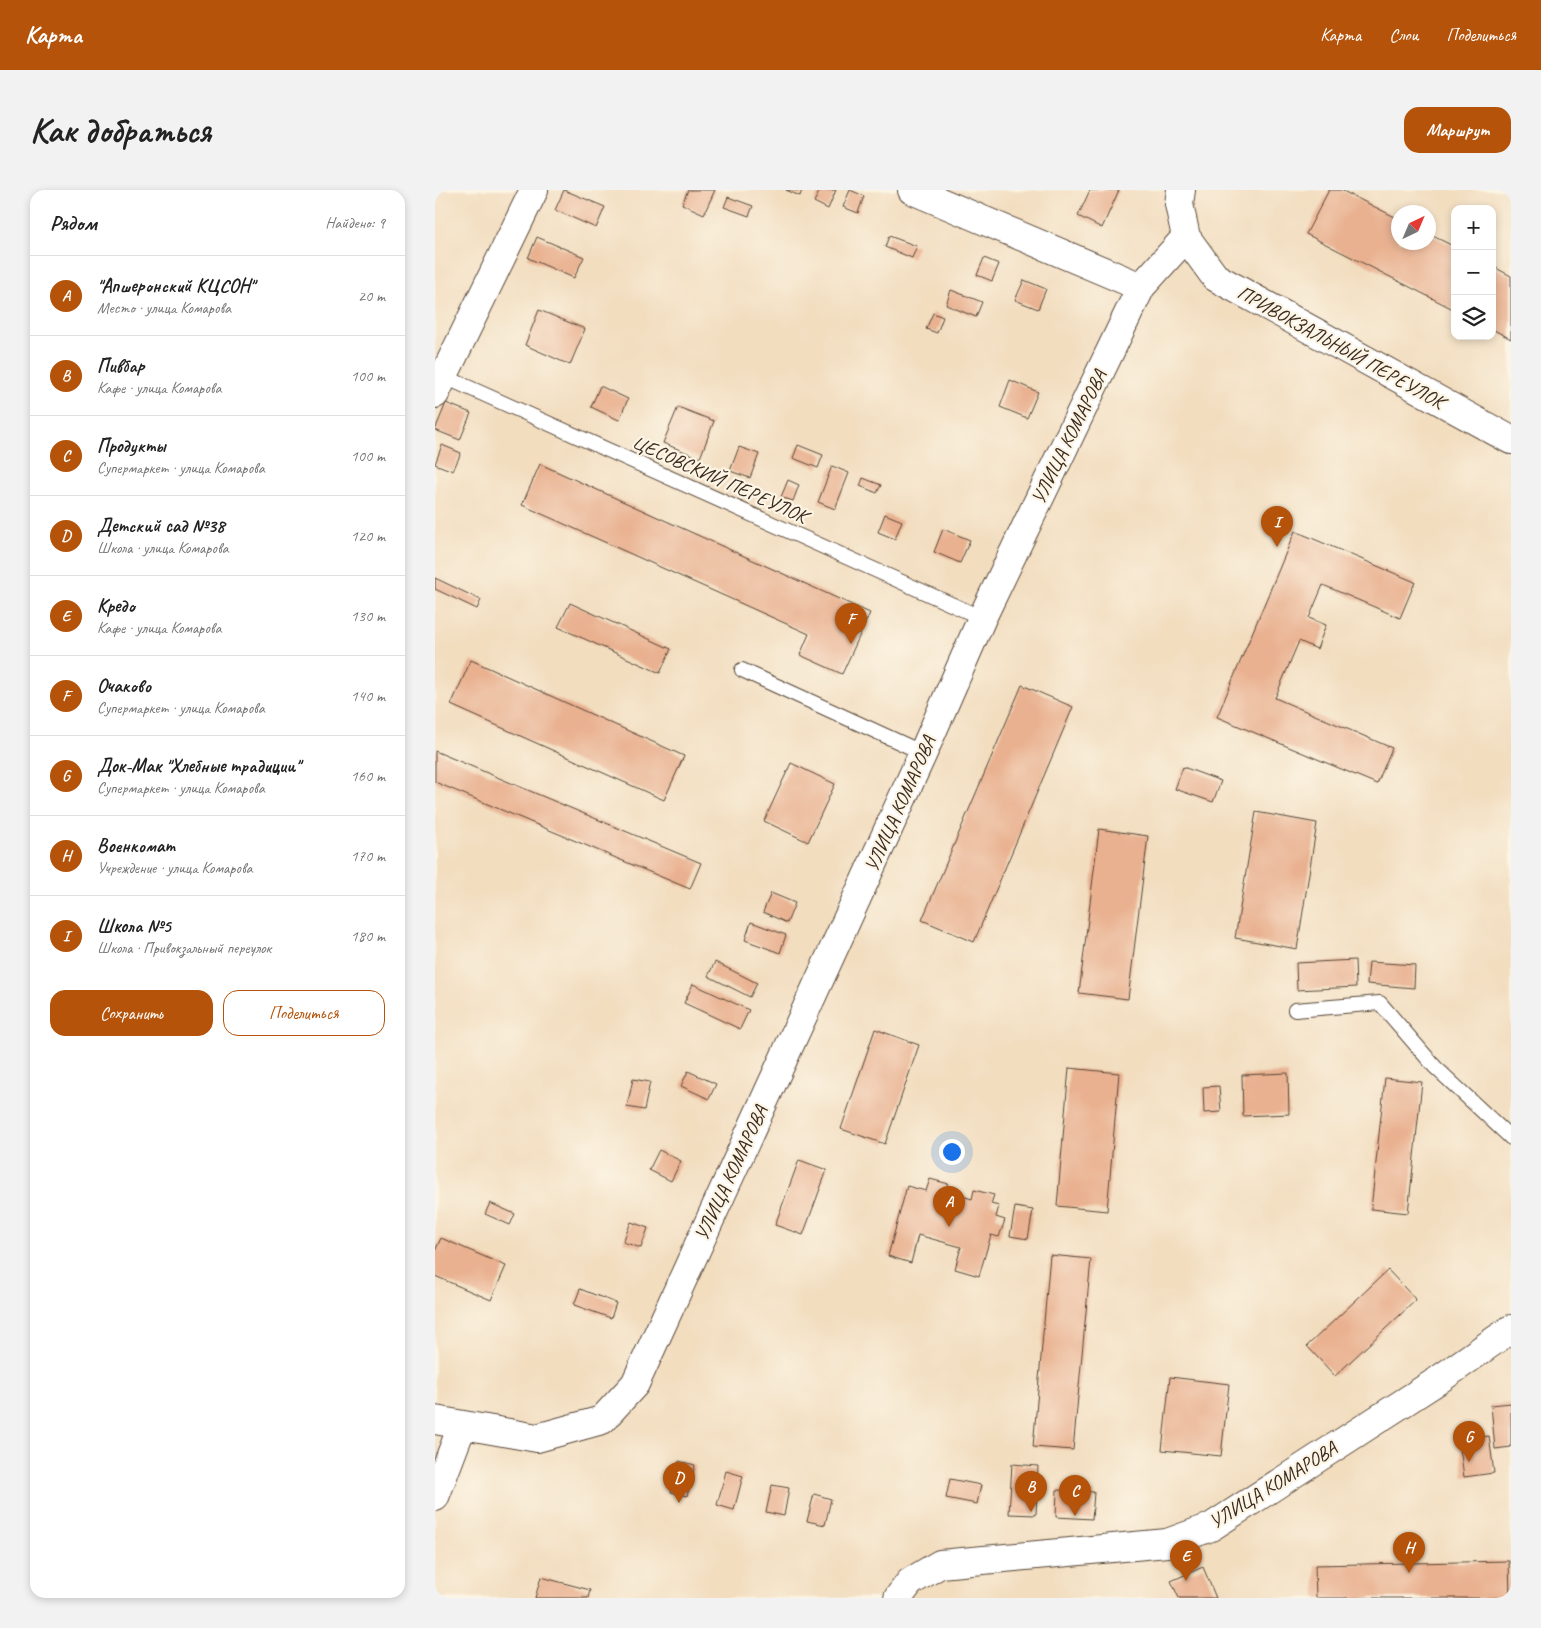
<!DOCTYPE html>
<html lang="ru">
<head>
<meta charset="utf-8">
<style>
	:root { --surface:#fff; --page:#f2f2f2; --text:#222; --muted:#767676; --line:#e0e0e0; --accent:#b45309 }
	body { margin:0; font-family:Caveat,sans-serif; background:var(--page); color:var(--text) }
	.controls { position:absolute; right:15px; top:15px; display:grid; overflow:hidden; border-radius:10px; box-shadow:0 2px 8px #0003 }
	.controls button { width:45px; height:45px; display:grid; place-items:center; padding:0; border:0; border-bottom:1px solid var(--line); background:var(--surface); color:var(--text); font:25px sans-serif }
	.compass { position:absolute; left:956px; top:15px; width:45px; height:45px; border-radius:50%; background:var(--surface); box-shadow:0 2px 8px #0003; rotate:44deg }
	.you { position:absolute; left:516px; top:961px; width:18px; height:18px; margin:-12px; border:4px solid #fff; border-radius:50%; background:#1a73e8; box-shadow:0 0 0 8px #1a73e833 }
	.badge { display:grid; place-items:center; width:32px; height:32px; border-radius:50%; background:var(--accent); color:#fff; font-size:16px; font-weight:700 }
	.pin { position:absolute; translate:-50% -41px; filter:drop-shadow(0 1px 2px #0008) }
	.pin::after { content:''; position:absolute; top:26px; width:18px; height:15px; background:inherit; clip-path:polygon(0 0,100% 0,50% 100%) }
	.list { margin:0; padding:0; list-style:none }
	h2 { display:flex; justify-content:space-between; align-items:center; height:65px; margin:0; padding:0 20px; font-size:21px }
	h2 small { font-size:16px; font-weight:400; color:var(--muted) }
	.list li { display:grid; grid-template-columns:32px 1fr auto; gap:15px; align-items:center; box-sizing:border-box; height:80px; padding:0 20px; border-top:1px solid var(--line) }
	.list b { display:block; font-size:19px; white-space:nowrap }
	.list p { margin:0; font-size:16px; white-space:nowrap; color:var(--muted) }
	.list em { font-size:16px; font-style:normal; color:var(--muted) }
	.actions { display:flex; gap:10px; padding:15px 20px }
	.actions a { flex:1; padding:11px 0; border:1px solid var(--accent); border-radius:15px; text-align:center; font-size:18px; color:var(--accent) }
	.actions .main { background:var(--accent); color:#fff }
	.icon { flex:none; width:28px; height:28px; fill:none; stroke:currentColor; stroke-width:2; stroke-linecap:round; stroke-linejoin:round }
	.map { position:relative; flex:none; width:1076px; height:1408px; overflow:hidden; border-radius:15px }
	header { display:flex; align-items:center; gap:30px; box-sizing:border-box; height:70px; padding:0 25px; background:var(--accent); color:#fff }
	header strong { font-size:24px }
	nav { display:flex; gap:28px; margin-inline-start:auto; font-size:18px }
	.intro { display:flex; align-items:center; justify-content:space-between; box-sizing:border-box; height:120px; padding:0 30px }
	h1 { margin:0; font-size:35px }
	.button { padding:12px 22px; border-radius:15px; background:var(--accent); color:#fff; font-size:18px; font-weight:700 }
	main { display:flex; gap:30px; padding:0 30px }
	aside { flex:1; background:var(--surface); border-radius:15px; box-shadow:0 2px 8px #0003 }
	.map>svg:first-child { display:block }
	.building { fill:#e9b190 }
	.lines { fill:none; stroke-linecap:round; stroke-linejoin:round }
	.service-casing { stroke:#564536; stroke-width:16 }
	.minor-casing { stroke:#564536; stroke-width:30 }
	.service { stroke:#fff; stroke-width:14 }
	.minor { stroke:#fff; stroke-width:28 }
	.labels { text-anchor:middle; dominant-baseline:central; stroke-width:4.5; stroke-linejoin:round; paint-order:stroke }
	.street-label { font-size:20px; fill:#3b2a1e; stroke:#fcf5e5 }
</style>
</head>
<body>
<header>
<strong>Карта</strong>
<nav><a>Карта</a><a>Слои</a><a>Поделиться</a></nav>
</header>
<div class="intro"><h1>Как добраться</h1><a class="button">Маршрут</a></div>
<main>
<aside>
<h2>Рядом<small>Найдено: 9</small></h2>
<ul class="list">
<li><span class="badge">A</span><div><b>&quot;Апшеронский КЦСОН&quot;</b><p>Место · улица Комарова</p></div><em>20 m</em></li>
<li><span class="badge">B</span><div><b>Пивбар</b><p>Кафе · улица Комарова</p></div><em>100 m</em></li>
<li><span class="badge">C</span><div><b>Продукты</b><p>Супермаркет · улица Комарова</p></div><em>100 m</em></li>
<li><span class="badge">D</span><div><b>Детский сад №38</b><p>Школа · улица Комарова</p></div><em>120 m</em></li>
<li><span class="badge">E</span><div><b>Кредо</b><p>Кафе · улица Комарова</p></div><em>130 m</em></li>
<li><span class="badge">F</span><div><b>Очаково</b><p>Супермаркет · улица Комарова</p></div><em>140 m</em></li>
<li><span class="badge">G</span><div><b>Док-Мак &quot;Хлебные традиции&quot;</b><p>Супермаркет · улица Комарова</p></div><em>160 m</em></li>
<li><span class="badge">H</span><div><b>Военкомат</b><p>Учреждение · улица Комарова</p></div><em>170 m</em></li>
<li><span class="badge">I</span><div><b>Школа №5</b><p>Школа · Привокзальный переулок</p></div><em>180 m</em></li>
</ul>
<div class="actions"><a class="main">Сохранить</a><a>Поделиться</a></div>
</aside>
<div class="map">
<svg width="1076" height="1408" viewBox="0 0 1076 1408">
	<rect width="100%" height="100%" fill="#fcf5e5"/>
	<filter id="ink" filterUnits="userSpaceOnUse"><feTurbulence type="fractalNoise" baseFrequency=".02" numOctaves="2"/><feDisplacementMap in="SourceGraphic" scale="10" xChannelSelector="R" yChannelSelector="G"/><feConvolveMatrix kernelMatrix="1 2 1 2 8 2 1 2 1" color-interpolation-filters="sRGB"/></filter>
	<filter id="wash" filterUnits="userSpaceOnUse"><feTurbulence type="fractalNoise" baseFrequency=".0096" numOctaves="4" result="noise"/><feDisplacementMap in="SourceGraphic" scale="20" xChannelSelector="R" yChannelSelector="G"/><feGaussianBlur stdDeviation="1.12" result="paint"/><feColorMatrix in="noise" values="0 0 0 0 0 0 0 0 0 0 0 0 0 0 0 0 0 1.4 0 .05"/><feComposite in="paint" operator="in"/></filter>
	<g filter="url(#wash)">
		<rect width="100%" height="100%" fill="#f2ddbf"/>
		<g id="blocks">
			<!-- building -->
			<path class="building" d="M129 0 170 17 161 38 120 20Z
				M253 0H280L269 24 247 14Z
				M351 0H367L365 6Z
				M385 0H401L393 19 379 12Z
				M415 0 429 6 423 23 408 17Z
				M655 0H684L667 38 643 26Z
				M894 0H906L964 29V52H994V44L1020 57V120L871 44Z
				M293 7 318 16 314 26 289 17Z
				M454 46 482 56 477 68 450 57Z
				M102 47 149 67 139 88 93 68Z
				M549 68 564 74 557 91 542 85Z
				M1057 76 1076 86V149L1057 139Z
				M589 90 611 99 603 119 580 110Z
				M516 100 547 112 541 127 511 115Z
				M104 120 150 139 135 175 90 155Z
				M498 123 508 127 502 143 491 139Z
				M575 190 603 202 592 228 565 217Z
				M165 196 193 209 184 230 156 217Z
				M11 213 36 223 25 250 0 240Z
				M243 217 279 231 265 268 228 253Z
				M7 255 26 263 18 281 0 274Z
				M363 255 388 265 383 278 358 268Z
				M304 257 324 264 315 288 295 281Z
				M105 274 435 423 407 484 365 465 374 444 87 315Z
				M397 276 414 283 400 319 383 312Z
				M428 288 446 295 442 303 425 296Z
				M353 290 364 295 358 311 346 307Z
				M450 324 467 331 460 349 443 342Z
				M508 339 535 350 525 373 499 362Z
				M860 341 980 392 965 428 888 395 874 428 891 435 882 459 864 451 840 508 957 558 942 594 782 527Z
				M0 388 46 410 42 419 0 399Z
				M135 413 236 459 225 483 123 437Z
				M36 470 249 566 229 610 16 515Z
				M587 495 638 517 539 752 487 730Z
				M0 561 266 673 255 699 0 592Z
				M356 573 400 594 373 652 329 631Z
				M748 577 786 591 778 612 740 599Z
				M821 622 882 633 862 759 800 748Z
				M664 639 713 646 693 809 644 803Z
				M336 703 360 713 352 733 328 722Z
				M316 732 351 745 345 763 310 750Z
				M920 770 921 797 862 800 861 773Z
				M280 772 322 793 315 807 273 786Z
				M934 772 980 775 979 798 932 794Z
				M258 794 314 820 305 839 249 813Z
				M440 839 484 855 450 954 406 939Z
				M634 878 684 883 672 1021 622 1016Z
				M253 881 281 894 274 909 246 896Z
				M853 883 854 924 808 926 807 885Z
				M950 888 987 892 973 1023 936 1019Z
				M198 889 215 892 209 920 192 917Z
				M784 896 786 922 769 923 768 897Z
				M224 960 246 971 236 991 214 980Z
				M364 970 392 980 368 1045 340 1035Z
				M495 989 514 994 511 1001 537 1009 539 1000 559 1005 556 1014 564 1016 561 1027 570 1030 564 1047 556 1045 544 1086 520 1079 526 1057 483 1045 476 1073 453 1066 472 996 491 1001Z
				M55 1013 80 1024 75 1035 50 1024Z
				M580 1017 598 1020 593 1049 575 1046Z
				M196 1032 213 1038 206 1058 188 1052Z
				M6 1048 71 1076 56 1110 0 1086V1061Z
				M615 1065 656 1069 638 1260 598 1257Z
				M953 1080 981 1110 900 1186 872 1156Z
				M145 1099 181 1113 176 1128 139 1115Z
				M735 1187 794 1194 786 1266 727 1260Z
				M1076 1213V1257L1060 1259 1056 1215Z
				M1054 1246 1059 1283 1029 1287 1024 1250Z
				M244 1271 260 1275 252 1306 236 1302Z
				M577 1274 603 1276 601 1325 574 1324Z
				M291 1281 308 1286 299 1320 282 1315Z
				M515 1289 546 1295 542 1314 511 1308Z
				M337 1295 354 1298 349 1326 331 1322Z
				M622 1300 659 1302 657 1329 621 1327Z
				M379 1304 396 1309 390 1335 372 1331Z
				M1074 1371 1075 1408H881L880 1375Z
				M768 1377 781 1408H744L736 1391Z
				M106 1387 155 1400 153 1408H100Z"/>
		</g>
	</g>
	<g filter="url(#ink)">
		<use href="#blocks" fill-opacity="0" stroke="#564536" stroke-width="1"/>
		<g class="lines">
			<!-- service casing -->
			<g class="service-casing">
				<path id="service" d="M8 186 547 428
					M307 480 488 563
					M860 820 945 813 1000 877 1076 948"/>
			</g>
			<!-- minor casing -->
			<g class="minor-casing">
				<path id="minor" d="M477 0 706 97
					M751 47 780 87 1076 250
					M0 204 99 0
					M0 1230 102 1248 167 1230 200 1194 488 563 547 428 706 97 751 47 744 14 746 0
					M0 1307 27 1236
					M463 1408 475 1392 505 1374 732 1353 776 1337 1002 1191 1076 1139"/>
			</g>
			<!-- service -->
			<use href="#service" class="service"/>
			<!-- minor -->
			<use href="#minor" class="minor"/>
		</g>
	</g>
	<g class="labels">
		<!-- street labels -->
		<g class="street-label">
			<text transform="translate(906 157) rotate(29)">ПРИВОКЗАЛЬНЫЙ ПЕРЕУЛОК</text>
			<text transform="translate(634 247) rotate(-64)">УЛИЦА КОМАРОВА</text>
			<text transform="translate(285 289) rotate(24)">ЦЕСОВСКИЙ ПЕРЕУЛОК</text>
			<text transform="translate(465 614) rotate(-66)">УЛИЦА КОМАРОВА</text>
			<text transform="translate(296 983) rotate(-65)">УЛИЦА КОМАРОВА</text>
			<text transform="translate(838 1295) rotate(-32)">УЛИЦА КОМАРОВА</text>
		</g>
	</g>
</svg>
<div class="controls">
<button>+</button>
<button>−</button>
<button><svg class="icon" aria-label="layers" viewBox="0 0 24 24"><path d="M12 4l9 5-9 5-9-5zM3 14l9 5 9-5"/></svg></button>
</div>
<svg class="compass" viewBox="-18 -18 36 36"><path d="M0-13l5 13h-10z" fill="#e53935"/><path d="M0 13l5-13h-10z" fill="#767676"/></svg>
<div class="you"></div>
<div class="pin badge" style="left:514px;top:1037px">A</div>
<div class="pin badge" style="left:596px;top:1322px">B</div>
<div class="pin badge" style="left:640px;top:1326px">C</div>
<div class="pin badge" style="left:244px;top:1313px">D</div>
<div class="pin badge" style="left:751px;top:1391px">E</div>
<div class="pin badge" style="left:416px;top:454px">F</div>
<div class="pin badge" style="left:1034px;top:1272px">G</div>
<div class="pin badge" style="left:974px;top:1383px">H</div>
<div class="pin badge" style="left:842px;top:357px">I</div>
</div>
</main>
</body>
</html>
